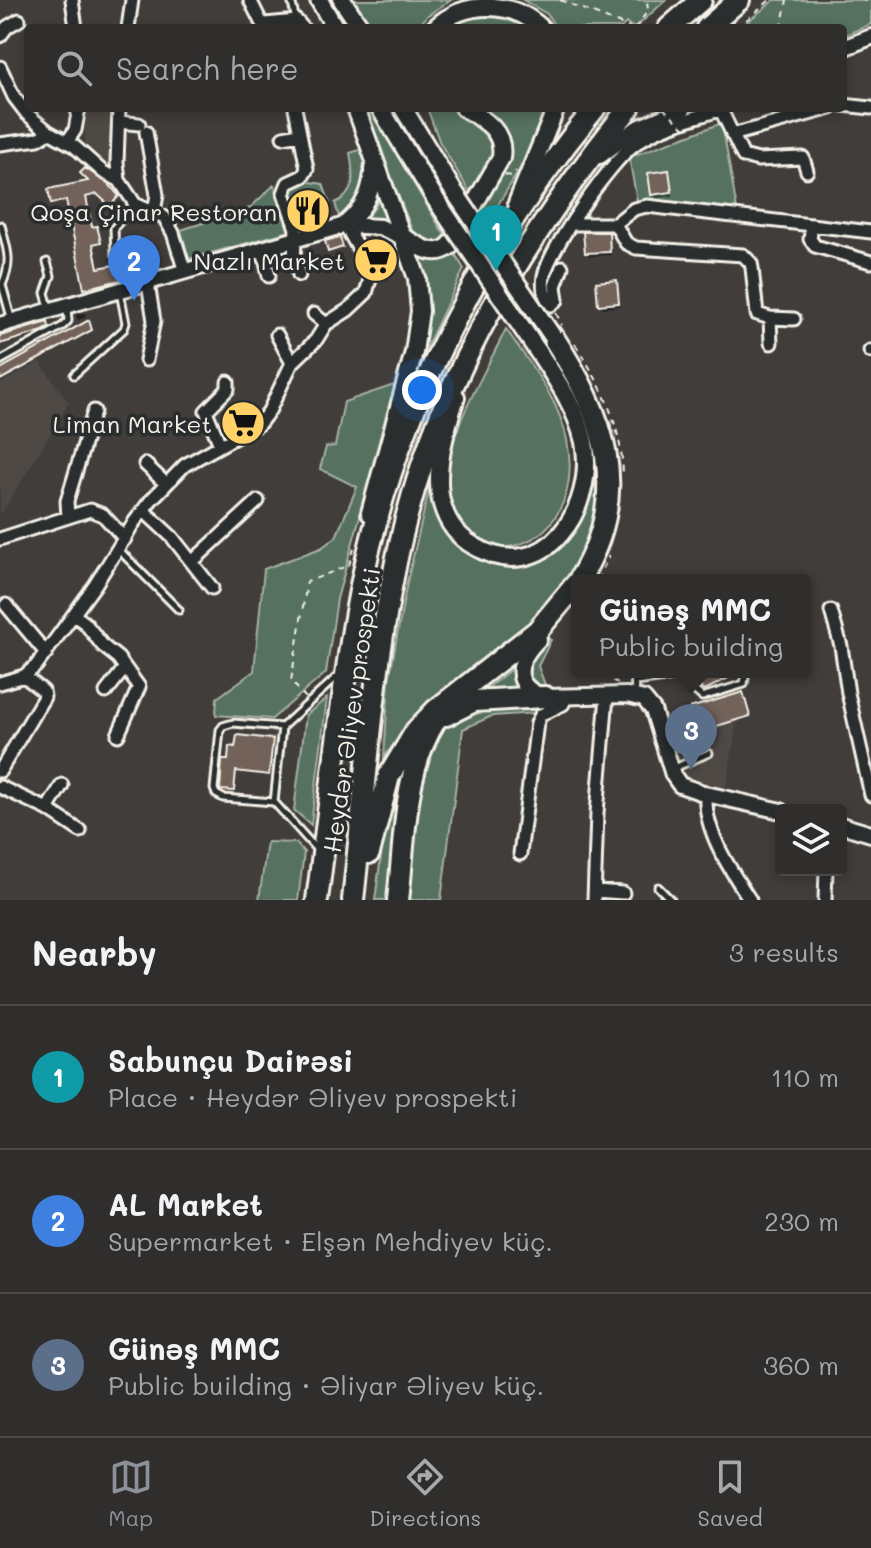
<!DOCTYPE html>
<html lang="en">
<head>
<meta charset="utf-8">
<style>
	:root { --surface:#302e2c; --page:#3c3a38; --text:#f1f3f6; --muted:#a8a8a9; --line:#4b4a48; --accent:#8c9099 }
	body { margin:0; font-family:Mali,sans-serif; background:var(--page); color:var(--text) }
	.controls { position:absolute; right:24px; bottom:24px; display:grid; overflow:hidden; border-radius:8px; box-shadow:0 4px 12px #0003 }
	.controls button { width:72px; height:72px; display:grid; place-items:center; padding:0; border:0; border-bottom:2px solid var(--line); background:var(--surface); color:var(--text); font:40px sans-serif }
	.you { position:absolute; left:422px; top:390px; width:28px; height:28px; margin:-20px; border:6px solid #fff; border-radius:50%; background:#1a73e8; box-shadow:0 0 0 12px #1a73e833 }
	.badge { display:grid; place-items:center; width:52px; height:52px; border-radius:50%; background:var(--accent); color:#fff; font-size:26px; font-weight:700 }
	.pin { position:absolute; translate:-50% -66px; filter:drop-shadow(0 2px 4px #0008) }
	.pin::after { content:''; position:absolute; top:42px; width:28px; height:24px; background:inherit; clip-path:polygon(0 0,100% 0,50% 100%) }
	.popup { position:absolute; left:571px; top:574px; width:240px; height:104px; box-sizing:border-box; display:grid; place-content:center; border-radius:8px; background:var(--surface); filter:drop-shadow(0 2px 6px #0005); font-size:26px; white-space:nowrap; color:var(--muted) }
	.popup b { font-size:30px; color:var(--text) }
	.popup::after { content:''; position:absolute; left:50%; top:100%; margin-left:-16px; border:16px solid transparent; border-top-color:var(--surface) }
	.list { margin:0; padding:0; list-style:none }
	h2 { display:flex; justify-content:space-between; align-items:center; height:104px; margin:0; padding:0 32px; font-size:34px }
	h2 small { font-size:26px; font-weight:400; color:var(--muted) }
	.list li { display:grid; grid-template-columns:52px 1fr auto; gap:24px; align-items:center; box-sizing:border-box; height:144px; padding:0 32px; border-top:2px solid var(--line) }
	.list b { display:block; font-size:30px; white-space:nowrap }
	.list p { margin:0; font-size:26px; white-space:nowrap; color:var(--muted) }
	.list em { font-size:26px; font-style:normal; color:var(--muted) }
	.icon { flex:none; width:44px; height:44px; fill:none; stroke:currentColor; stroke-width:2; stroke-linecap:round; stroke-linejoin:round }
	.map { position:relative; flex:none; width:871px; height:900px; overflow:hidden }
	.search { position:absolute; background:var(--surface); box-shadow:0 4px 12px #0003; left:24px; right:24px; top:24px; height:88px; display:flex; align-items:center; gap:20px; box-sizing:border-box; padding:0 28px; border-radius:8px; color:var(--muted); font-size:30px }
	.sheet { height:536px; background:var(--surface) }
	nav { display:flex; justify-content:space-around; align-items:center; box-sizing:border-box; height:112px; border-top:2px solid var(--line); background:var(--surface); font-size:22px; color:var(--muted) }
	nav a { display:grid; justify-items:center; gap:4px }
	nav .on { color:var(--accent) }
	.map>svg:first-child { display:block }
	.built { fill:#4f4844 }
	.green { fill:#57715f; stroke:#a6b1a4; stroke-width:2 }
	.shadow { fill:#0007 }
	.building { fill:#73625a; stroke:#f4f1e8; stroke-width:2 }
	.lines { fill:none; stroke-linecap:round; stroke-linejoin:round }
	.service-casing { stroke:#f4f1e8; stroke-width:11 }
	.minor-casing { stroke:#f4f1e8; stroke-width:17 }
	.tertiary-casing { stroke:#f4f1e8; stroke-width:20 }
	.secondary-casing { stroke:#f4f1e8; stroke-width:20 }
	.primary-casing { stroke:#f4f1e8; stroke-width:22 }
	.motorway-casing { stroke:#f4f1e8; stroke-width:26 }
	.path { stroke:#f4f1e8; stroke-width:2; stroke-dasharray:6 6; stroke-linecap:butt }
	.service { stroke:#2a2d2e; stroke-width:5 }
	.minor { stroke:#2a2d2e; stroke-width:11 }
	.tertiary { stroke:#2a2d2e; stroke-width:14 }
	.secondary { stroke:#2a2d2e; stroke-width:14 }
	.primary { stroke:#2a2d2e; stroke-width:16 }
	.motorway { stroke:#2a2d2e; stroke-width:20 }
	.primary-bridge-casing { stroke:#f4f1e8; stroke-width:22; stroke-linecap:butt }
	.path-bridge { stroke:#f4f1e8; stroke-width:2; stroke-dasharray:6 6; stroke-linecap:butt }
	.primary-bridge { stroke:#2a2d2e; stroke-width:16 }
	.labels { text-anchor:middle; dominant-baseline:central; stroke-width:7; stroke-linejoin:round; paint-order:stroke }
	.poi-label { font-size:24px; fill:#f4f1e8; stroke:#2a2d2e; text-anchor:end }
	.street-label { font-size:24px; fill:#f4f1e8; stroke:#2a2d2e }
</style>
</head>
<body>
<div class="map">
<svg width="871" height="900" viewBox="0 0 871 900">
	<rect width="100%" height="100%" fill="#403d3b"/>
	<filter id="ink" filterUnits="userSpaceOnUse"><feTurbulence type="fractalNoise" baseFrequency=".0125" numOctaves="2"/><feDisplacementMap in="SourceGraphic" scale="16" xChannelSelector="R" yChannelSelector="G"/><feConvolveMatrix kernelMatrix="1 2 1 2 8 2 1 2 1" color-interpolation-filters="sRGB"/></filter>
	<g filter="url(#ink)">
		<!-- built -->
		<path class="built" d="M85 108H115L113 164 105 167 85 150Z
			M40 362 69 403 0 516V384Z
			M737 721 726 790 687 782 672 742Z"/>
		<!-- green -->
		<path class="green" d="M350 0H451L428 15 417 28H368Z
			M523 0H666L635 28 626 23 621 28H556L547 14Z
			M774 0H871V24L843 36V28H740Z
			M500 12 531 28H442L462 16Z
			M363 108H369L448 241C433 246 424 244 413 232Z
			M427 108H454L485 128 492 137 495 160 474 199 440 143Z
			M477 108H549L537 141 488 221 479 210 507 162Z
			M722 123 737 210 637 201 629 157Z
			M363 149C369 181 366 198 339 217L335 203C358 193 353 173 350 153Z
			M304 181 323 184 330 204 319 208 316 202 297 209 290 186Z
			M274 185 290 231 189 259 181 230 250 208Z
			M382 195 391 224 361 219 373 210Z
			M454 252 464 269 423 354C427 317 430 290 420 254 432 262 442 257 454 252Z
			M506 329C529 363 559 399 567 440 591 565 441 584 446 480 449 429 484 375 506 329Z
			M397 384 337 599 326 673 272 719 216 715 217 698 254 671 264 569 321 548 336 537 357 487 320 469 326 447 335 446 344 402Z
			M595 483C596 491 599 500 598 507 594 543 556 605 530 629 501 655 464 670 436 697 416 715 400 736 384 757L389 680 407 582 429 490C435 505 441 521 450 535 477 573 539 574 569 538 583 521 589 503 595 483Z
			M547 638 551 640 538 666 547 690 530 682 525 664Z
			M515 666 521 690 476 697Z
			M327 698 311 825 294 810 306 715Z
			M547 702 537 713 492 716 463 729 441 900H407C412 857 414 752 447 724 472 703 517 704 547 702Z
			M411 761 392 900H375L386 820Z
			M267 842 296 843 304 852 298 900H259Z"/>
		<!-- shadow -->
		<path class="shadow" d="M668 172 673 196 655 198 653 195Z
			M607 234 611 255 589 256 587 253Z
			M616 282 620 306 602 308 598 284Z
			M85 313 86 317 78 320 76 315Z"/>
		<!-- building -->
		<path class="building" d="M85 168 109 184 119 196 110 206 97 194 86 197 92 227 97 226 101 242 93 244 98 268 125 263 128 278 84 289 66 200 51 204 48 189 88 181 80 173Z
			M669 170 672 192 651 195 648 173Z
			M316 202 320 214 302 221 298 208Z
			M583 232H609L610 252 585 253Z
			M340 237 343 247 328 252 325 241Z
			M617 280 619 303 598 305 596 282Z
			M89 320 92 330 0 380V369Z
			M48 322 49 327 43 331 0 344V336Z
			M692 672H740L703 691Z
			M743 692 750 716 697 732 690 708Z
			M237 735 273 739 269 775 236 771 234 791 220 790 222 760H228L229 746 235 747Z"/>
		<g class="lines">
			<!-- service casing -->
			<g class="service-casing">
				<path id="service" d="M291 0 296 20
					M1 225C7 250 13 260 2 285L12 321
					M115 253 114 228 135 204
					M47 262 51 276 45 293 50 310
					M0 361 63 326 68 321 67 307
					M74 375 124 329 126 323 120 292
					M119 550 179 610
					M634 672 635 695
					M635 682 674 677 680 678 702 697 744 684 746 672
					M672 769 709 753
					M274 802 223 798 216 794 214 789 220 730 223 726 233 723 282 727
					M318 851 274 802 282 727 339 675
					M658 887 671 900"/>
			</g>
			<!-- minor casing -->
			<g class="minor-casing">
				<path id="minor" d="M72 0 76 28
					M250 0 261 22 265 24 297 21 303 28
					M128 28 132 0
					M0 36 7 27 19 20
					M0 67 14 97 27 114 49 132 74 146 103 172 119 180 135 204 164 217 173 233 185 272
					M843 105 871 108
					M295 108 307 169 303 176 288 183 284 193 296 229 294 257 299 275
					M720 108 743 156 758 160 803 158 807 171
					M119 122 139 124
					M146 132 157 195 154 211
					M732 135 831 108
					M283 137 299 134
					M67 142 75 130 79 108
					M0 144 38 139 49 132
					M119 180 117 163 119 108
					M572 224H615L634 209 647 206 871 232
					M615 224 626 243 636 248 743 255 751 263 752 268 757 314 770 318 794 319
					M812 225 810 239 815 246 871 262
					M263 249 269 276
					M562 267 555 286 557 300 551 305C544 296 542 288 544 276 550 248 611 161 635 144 659 126 693 119 721 109
					M314 314 326 324
					M770 318 771 343
					M277 335 292 363
					M870 351H871
					M146 360 154 321 148 283
					M220 445 206 411 228 389V382
					M145 464 165 483
					M143 510 172 537 212 588
					M68 517 67 501 94 411
					M0 539 90 510 103 515 125 539
					M192 562 258 501
					M6 605 46 653
					M831 611 841 646 848 693 871 795
					M74 615 85 623 103 646 118 658 139 687 118 735
					M0 683 24 676 36 666 95 585 135 521 151 500 185 465 259 424 269 411 292 363 316 340 326 324 348 310 366 293 371 276 370 269 345 225
					M106 692 124 669
					M0 771 44 697 43 691 24 676
					M0 787 47 809 80 831
					M706 794C703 830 731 871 750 900
					M47 809 62 785
					M520 854 537 723 541 715 563 704 566 697
					M595 891 623 893
					M594 900 597 813 607 696
					M825 900 826 870"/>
			</g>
			<!-- tertiary casing -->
			<g class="tertiary-casing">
				<path id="tertiary" d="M0 325 345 225 380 227 405 238
					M539 639C518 660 509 685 545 697L627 695 644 699 653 710 673 775 680 785 706 794 781 811
					M841 825 871 834"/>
			</g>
			<!-- secondary casing -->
			<g class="secondary-casing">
				<path id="secondary" d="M843 48 871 37
					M600 156 636 129 684 108"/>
			</g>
			<!-- primary casing -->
			<g class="primary-casing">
				<path id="primary" d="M319 0 335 28
					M342 0 361 28
					M435 28C464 0 512 0 541 28
					M356 108 417 278 420 311 414 352 370 513
					M380 108 436 200
					M403 108 451 187
					M517 203 556 108
					M345 225C366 207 372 191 374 164
					M405 238C420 247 434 258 450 246L501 158C505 131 485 120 464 108
					M456 397C446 428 433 472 442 504 447 522 458 537 474 546 545 589 597 506 584 442 576 407 556 379 537 350"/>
			</g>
			<!-- motorway casing -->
			<g class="motorway-casing">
				<path id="motorway" d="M669 28 701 0
					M707 28 739 0
					M553 337C604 416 634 491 579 580
					M446 715 474 701 545 697
					M369 853 389 776 416 731 436 710 537 631 577 583
					M317 900C330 804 339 707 356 612 388 427 476 252 595 108
					M353 900C367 776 374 649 404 527 443 370 528 233 629 108
					M398 900C405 842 403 772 435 721"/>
			</g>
			<!-- path -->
			<path class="path" d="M560 0 631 28
				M860 0 871 2
				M635 28 648 11 647 0
				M737 28 770 0
				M781 28 787 0
				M505 175 512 176 516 171
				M379 267 388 261
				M556 313 562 325
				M575 344C601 383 622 426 623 475
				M598 580 609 555
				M606 672 609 678 618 684
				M306 698 291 681 307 582 349 565 355 545"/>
			<!-- service -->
			<use href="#service" class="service"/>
			<!-- minor -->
			<use href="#minor" class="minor"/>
			<!-- tertiary -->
			<use href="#tertiary" class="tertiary"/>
			<!-- secondary -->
			<use href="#secondary" class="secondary"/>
			<!-- primary -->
			<use href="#primary" class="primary"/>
			<!-- motorway -->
			<use href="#motorway" class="motorway"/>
			<!-- primary-bridge casing -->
			<g class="primary-bridge-casing">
				<path id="primary-bridge" d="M451 187 553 337
					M436 200 537 350"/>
			</g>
			<!-- path-bridge -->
			<path class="path-bridge" d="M663 108 687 130"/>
			<!-- primary-bridge -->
			<use href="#primary-bridge" class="primary-bridge"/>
		</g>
	</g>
	<!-- icons -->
	<defs>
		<g id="restaurant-disc" transform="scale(2.3)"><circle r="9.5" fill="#ffd166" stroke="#2a2d2e"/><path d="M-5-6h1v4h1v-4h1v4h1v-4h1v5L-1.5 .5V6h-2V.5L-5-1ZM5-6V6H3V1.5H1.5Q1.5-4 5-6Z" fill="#111"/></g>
		<g id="supermarket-disc" transform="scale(2.3)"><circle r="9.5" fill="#ffd166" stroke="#2a2d2e"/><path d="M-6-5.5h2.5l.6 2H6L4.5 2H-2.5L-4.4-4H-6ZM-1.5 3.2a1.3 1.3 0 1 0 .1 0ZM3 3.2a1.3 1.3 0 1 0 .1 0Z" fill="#111"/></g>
	</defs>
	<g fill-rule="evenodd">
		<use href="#restaurant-disc" x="308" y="211"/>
		<use href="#supermarket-disc" x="376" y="260"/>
		<use href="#supermarket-disc" x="243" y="423"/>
	</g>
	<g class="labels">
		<!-- poi labels -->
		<g class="poi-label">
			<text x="277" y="211">Qoşa Çinar Restoran</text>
			<text x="345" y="260">Nazlı Market</text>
			<text x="212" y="423">Liman Market</text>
		</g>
		<!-- street labels -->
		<g class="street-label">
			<text transform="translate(351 710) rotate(-82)">Heydər Əliyev prospekti</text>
		</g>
	</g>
</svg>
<div class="controls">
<button><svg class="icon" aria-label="layers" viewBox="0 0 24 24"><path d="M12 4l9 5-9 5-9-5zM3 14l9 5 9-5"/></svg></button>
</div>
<div class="you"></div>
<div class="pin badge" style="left:496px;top:271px;background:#0f9aa8">1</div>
<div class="pin badge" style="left:134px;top:301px;background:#3f7fe0">2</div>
<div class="pin badge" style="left:691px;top:770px;background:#5c6f8a">3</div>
<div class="popup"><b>Günəş MMC</b>Public building</div>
<div class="search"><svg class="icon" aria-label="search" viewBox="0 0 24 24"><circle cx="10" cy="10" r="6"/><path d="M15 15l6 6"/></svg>Search here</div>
</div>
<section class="sheet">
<h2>Nearby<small>3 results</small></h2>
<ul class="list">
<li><span class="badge" style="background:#0f9aa8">1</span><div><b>Sabunçu Dairəsi</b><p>Place · Heydər Əliyev prospekti</p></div><em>110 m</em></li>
<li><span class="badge" style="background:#3f7fe0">2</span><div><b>AL Market</b><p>Supermarket · Elşən Mehdiyev küç.</p></div><em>230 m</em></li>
<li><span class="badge" style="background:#5c6f8a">3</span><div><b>Günəş MMC</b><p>Public building · Əliyar Əliyev küç.</p></div><em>360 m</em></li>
</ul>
</section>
<nav>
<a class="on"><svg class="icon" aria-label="map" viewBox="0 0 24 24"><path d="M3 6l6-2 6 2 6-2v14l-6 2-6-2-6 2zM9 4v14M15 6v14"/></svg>Map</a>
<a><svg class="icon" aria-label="directions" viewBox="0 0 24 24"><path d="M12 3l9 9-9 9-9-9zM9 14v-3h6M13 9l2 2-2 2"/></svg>Directions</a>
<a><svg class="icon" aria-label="saved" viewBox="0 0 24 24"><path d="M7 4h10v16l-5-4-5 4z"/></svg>Saved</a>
</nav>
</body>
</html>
